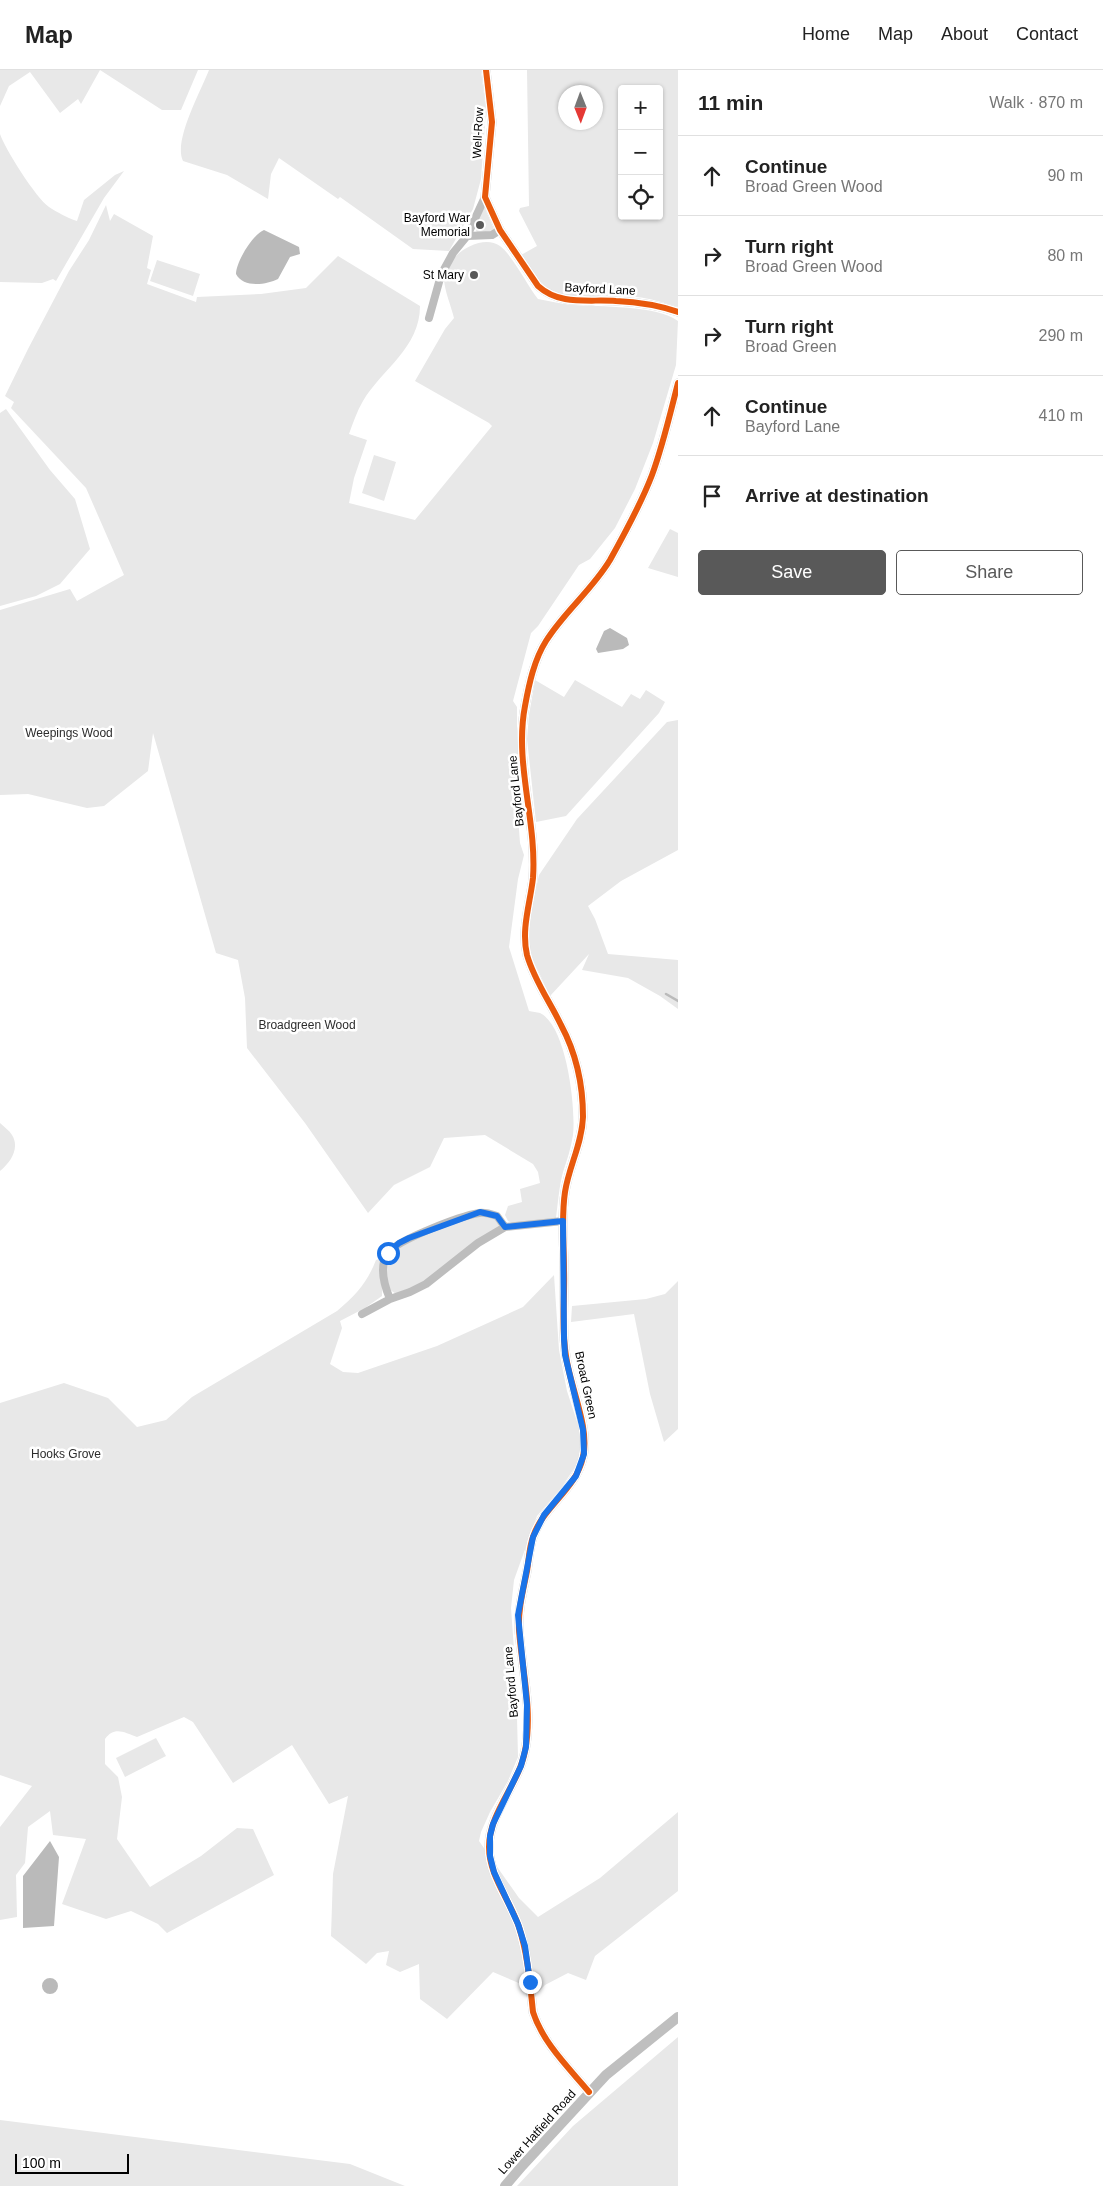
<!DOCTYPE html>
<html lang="en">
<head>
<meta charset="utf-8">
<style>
	:root { --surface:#fff; --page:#f6f6f6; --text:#222; --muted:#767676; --line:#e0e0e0; --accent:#595959 }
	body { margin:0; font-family:Arial,sans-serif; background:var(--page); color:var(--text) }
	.controls { position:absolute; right:15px; top:15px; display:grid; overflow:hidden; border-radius:5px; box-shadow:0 1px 4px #0004 }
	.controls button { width:45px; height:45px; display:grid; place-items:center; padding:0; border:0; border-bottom:1px solid var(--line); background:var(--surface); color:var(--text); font:25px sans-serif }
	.compass { position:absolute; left:558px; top:15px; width:45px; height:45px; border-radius:50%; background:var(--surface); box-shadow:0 1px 4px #0004; rotate:179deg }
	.scale { position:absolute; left:15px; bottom:12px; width:114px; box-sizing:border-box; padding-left:5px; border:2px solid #000; border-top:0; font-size:14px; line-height:18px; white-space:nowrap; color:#000; -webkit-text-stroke:4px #fff; paint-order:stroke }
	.stop { position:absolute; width:15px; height:15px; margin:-11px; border:4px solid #1a73e8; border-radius:50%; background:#fff }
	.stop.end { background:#1a73e8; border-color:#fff; box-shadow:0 1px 5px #0008 }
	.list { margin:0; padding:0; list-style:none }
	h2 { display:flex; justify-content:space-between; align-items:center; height:65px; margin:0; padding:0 20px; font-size:21px }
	h2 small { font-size:16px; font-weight:400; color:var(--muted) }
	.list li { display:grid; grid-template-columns:32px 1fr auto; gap:15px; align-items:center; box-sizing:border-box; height:80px; padding:0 20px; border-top:1px solid var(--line) }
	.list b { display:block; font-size:19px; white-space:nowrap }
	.list p { margin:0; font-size:16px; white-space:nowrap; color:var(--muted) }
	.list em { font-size:16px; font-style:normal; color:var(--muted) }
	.actions { display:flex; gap:10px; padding:15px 20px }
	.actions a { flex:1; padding:11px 0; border:1px solid var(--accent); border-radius:5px; text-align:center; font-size:18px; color:var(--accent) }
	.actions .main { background:var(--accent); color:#fff }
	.icon { flex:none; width:28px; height:28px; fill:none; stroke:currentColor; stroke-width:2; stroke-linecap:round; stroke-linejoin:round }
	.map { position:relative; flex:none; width:678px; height:2116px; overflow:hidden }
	header { display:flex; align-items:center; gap:30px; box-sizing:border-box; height:70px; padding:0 25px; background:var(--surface); border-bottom:1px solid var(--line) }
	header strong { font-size:24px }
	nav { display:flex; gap:28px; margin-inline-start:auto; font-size:18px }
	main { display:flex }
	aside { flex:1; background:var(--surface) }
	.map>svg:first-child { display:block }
	.green { fill:#e8e8e8; fill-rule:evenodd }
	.water { fill:#bababa }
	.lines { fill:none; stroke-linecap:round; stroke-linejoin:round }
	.stream { stroke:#bababa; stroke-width:2.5 }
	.minor { stroke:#bdbdbd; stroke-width:8 }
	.tertiary { stroke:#bdbdbd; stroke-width:9 }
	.secondary { stroke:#bfbfbf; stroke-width:10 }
	.cycleway-casing { stroke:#fff; stroke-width:9 }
	.cycleway { stroke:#e8590c; stroke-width:6 }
	.route { stroke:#1a73e8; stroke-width:6 }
	.poi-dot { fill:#595959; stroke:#fff; stroke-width:2 }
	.labels { text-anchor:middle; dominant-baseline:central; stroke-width:5; stroke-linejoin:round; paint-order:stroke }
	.street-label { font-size:12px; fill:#000; stroke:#fff }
	.poi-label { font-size:12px; fill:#000; stroke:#fff; text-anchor:end }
	.park-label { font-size:12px; fill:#2c2c2c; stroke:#fff }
</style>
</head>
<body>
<header>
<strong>Map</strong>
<nav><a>Home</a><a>Map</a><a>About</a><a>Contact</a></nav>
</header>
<main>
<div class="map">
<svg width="678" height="2116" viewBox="0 0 678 2116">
	<rect width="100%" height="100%" fill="#fff"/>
	<!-- green -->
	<path class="green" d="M0 0H198L181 40H162L100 0 81 34 78 29 60 43 30 2 9 16 0 36Z
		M209 0H481L486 40 481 109 473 139 449 181 413 179 340 127 338 129 279 88 271 104 268 129 227 105 183 91C173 71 201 21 209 0Z
		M527 0H678V237C664 233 650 228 636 227 612 224 568 232 548 218 537 211 529 196 521 185L537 176 519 141 520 138 529 136ZM622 19H659V146H622ZM566 22H596V52H566Z
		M0 64C5 79 36 128 49 137 57 142 67 148 77 151L84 130 115 105 124 101 104 128 56 211 53 209 42 213 0 212Z
		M106 135 110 151 114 144 153 166 147 198 151 200 147 214 196 232 197 227 261 224 306 218 338 186 420 236C420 278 382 299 363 331 357 341 353 353 349 364L367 370 354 408 349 433 415 450 492 356 489 353 415 311 445 259 454 248C451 236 445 222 444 210 443 188 480 162 500 176 513 186 527 215 538 229 550 231 562 234 573 235 599 237 657 235 678 251L676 295 653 373 635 419 615 458 590 489 579 495 538 556 531 563 513 631 517 637V666L522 714 518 746 520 773 524 785 518 809 509 877 529 941C532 942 537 942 540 943 567 956 576 1039 573 1065 571 1078 567 1090 563 1102 559 1117 558 1133 556 1148L512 1153 508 1151 505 1145 508 1136 522 1132 520 1119 540 1113 538 1102 533 1094 485 1065 444 1068 430 1097 394 1115 368 1143 305 1053 247 978 245 928 238 890 216 883 153 663 148 701 104 736 87 738 28 724 0 725V540L70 519 77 531 124 505 86 418 11 338 14 332 5 326 28 279 69 201 89 170Z
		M484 136 494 159 492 162 477 163 475 157Z
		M157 190 200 204 193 226 150 211Z
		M6 339 50 400 75 429 90 479 60 514 36 526 0 536V343Z
		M374 385 396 392 384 431 362 423Z
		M670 459 678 463V507L648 498Z
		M535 610 564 627 575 610 622 637 631 624 640 629 646 620 665 632 659 643 566 746 536 752 527 669 529 645Z
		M678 650V780L621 811 588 836 595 849 608 884 678 890V939L660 926 628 908 582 900 589 884 550 926 533 890 529 874 531 840 539 805 577 749 667 652Z
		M0 1053C4 1057 9 1060 12 1065 20 1078 11 1092 0 1101Z
		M492 1146 500 1155 499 1157C467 1181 435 1214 396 1224L389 1219 385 1203 387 1189 399 1176 472 1147Z
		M383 1188 382 1226 365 1238 340 1251 342 1258 330 1294 343 1302 358 1303 437 1276 523 1237 554 1205 559 1280 567 1321 581 1364V1382L575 1397 562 1417 537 1446 514 1510 511 1538 516 1607 518 1687 508 1711 490 1742 481 1762 479 1771 519 1828 538 1847 600 1808 678 1742V1821L595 1886 586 1910 568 1903 545 1915 539 1921 530 1912 521 1914 493 1902 447 1949 420 1929 419 1894 400 1902 386 1895 389 1881 377 1883 366 1894 331 1866 333 1804 348 1726 329 1734 292 1675 233 1713 193 1652 184 1647 137 1667C124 1662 114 1656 105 1669V1694L118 1707 122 1727 117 1769 150 1817 201 1786 237 1758 253 1759 274 1805 167 1863 158 1854 131 1841 106 1849 62 1834 86 1769 53 1765 50 1741 28 1757 25 1793 16 1805 17 1847 0 1850V1757L32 1716 0 1705V1333L64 1313 108 1328 137 1357 166 1350 192 1327 337 1241C356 1225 367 1213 376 1190Z
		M678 1211V1359L664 1372 650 1324 634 1244 571 1252 572 1236 646 1229 665 1224Z
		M156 1668 166 1686 125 1707 116 1688Z
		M678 1967V2116H517L573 2056Z
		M0 2050 350 2094 405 2116H0Z"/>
	<!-- water -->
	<path class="water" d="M264 160 299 177 300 184 290 187 278 209C266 215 243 218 236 204 236 192 253 164 264 160Z
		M610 558 627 568 629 575 623 579 598 583 596 579 604 561Z
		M50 1771 59 1787 54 1856 23 1858V1806Z
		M42 1916a8 8 0 1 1 16 0a8 8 0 1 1-16 0Z"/>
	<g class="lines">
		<!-- stream -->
		<path class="stream" d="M666 924 678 931"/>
		<!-- minor -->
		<path class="minor" d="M467 166 492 165 500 160
			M429 248 441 205 453 183 467 166 485 127
			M390 1229C384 1215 379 1198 387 1184 396 1170 461 1146 479 1143 485 1142 491 1144 497 1146L505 1157
			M362 1244 390 1229 410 1222 426 1214 478 1173 505 1157 563 1151"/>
		<!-- tertiary -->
		<path class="tertiary" d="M486 0 492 52 485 127 500 160 538 216C560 236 589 229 616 231 637 232 658 235 678 242
			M589 2022C568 1997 543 1973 533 1942 530 1914 528 1885 519 1857 510 1830 489 1806 489 1777 489 1742 519 1714 525 1681 533 1641 522 1600 519 1560 518 1539 523 1521 527 1501 529 1489 529 1478 533 1467 543 1436 576 1420 583 1387 590 1357 570 1317 566 1286 561 1257 565 1228 564 1200 564 1174 561 1148 565 1122 569 1096 582 1074 583 1047 583 1016 576 983 561 955 550 932 534 910 527 885 521 859 530 834 533 808 537 751 514 693 525 636 529 614 534 590 546 571 564 542 592 520 610 490 625 463 641 434 652 405 663 375 670 344 678 313"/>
		<!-- secondary -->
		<path class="secondary" d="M505 2116 522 2096 606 2005 678 1947"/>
		<!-- cycleway casing -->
		<g class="cycleway-casing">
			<path id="cycleway" d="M486 0 492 52 485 127 500 160 538 216C560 236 589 229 616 231 637 232 658 235 678 242
				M589 2022C568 1997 543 1973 533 1942 530 1914 528 1885 519 1857 510 1830 489 1806 489 1777 489 1742 519 1714 525 1681 533 1641 522 1600 519 1560 518 1539 523 1521 527 1501 529 1489 529 1478 533 1467 543 1436 576 1420 583 1387 590 1357 570 1317 566 1286 561 1257 565 1228 564 1200 564 1174 561 1148 565 1122 569 1096 582 1074 583 1047 583 1016 576 983 561 955 550 932 534 910 527 885 521 859 530 834 533 808 537 751 514 693 525 636 529 614 534 590 546 571 564 542 592 520 610 490 625 463 641 434 652 405 663 375 670 344 678 313"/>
		</g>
		<!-- cycleway -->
		<use href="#cycleway" class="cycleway"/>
	</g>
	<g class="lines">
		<!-- route -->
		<path class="route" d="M388 1183 399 1173 409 1168 480 1142 497 1146 505 1157 563 1151 564 1269 565 1285 583 1360 584 1384 576 1406 544 1445 533 1467 518 1545 527 1635 526 1677 521 1696 493 1754 490 1766V1786L494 1802 518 1854 525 1876 530 1912"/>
	</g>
	<!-- markers -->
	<g class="poi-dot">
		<circle cx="480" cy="155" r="5"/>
		<circle cx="474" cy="205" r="5"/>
	</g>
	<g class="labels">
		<!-- street labels -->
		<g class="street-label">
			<text transform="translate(478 63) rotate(-87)">Well-Row</text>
			<text transform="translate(600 219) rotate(3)">Bayford Lane</text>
			<text transform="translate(516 721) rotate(-96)">Bayford Lane</text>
			<text transform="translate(586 1315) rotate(78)">Broad Green</text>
			<text transform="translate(511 1612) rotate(-95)">Bayford Lane</text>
			<text transform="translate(537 2062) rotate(-48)">Lower Hatfield Road</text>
		</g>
		<!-- poi labels -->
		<g class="poi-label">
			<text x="470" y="148">Bayford War<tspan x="470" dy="14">Memorial</tspan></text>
			<text x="464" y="205">St Mary</text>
		</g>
		<!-- park labels -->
		<g class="park-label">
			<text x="69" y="663">Weepings Wood</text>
			<text x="307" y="955">Broadgreen Wood</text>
			<text x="66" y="1384">Hooks Grove</text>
		</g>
	</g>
</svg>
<div class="controls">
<button>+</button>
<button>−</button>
<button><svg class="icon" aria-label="locate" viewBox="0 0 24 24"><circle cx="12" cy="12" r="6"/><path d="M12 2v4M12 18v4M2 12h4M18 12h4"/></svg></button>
</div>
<svg class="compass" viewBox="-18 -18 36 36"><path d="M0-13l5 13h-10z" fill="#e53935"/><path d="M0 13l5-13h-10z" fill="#767676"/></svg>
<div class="scale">100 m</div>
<div class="stop" style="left:388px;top:1183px"></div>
<div class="stop end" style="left:530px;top:1912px"></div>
</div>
<aside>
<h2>11 min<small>Walk · 870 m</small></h2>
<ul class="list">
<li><svg class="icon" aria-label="ahead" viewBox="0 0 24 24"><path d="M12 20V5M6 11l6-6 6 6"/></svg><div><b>Continue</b><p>Broad Green Wood</p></div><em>90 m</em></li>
<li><svg class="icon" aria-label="right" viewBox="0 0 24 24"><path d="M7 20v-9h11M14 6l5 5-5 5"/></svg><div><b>Turn right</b><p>Broad Green Wood</p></div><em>80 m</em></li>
<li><svg class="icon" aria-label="right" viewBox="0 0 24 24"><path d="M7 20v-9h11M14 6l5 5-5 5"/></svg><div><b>Turn right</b><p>Broad Green</p></div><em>290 m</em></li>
<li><svg class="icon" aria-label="ahead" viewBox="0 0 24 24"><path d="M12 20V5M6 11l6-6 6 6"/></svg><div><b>Continue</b><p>Bayford Lane</p></div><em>410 m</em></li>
<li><svg class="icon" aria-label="arrive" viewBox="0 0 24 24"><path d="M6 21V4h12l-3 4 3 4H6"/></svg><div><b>Arrive at destination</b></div></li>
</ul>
<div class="actions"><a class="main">Save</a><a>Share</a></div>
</aside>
</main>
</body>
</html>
